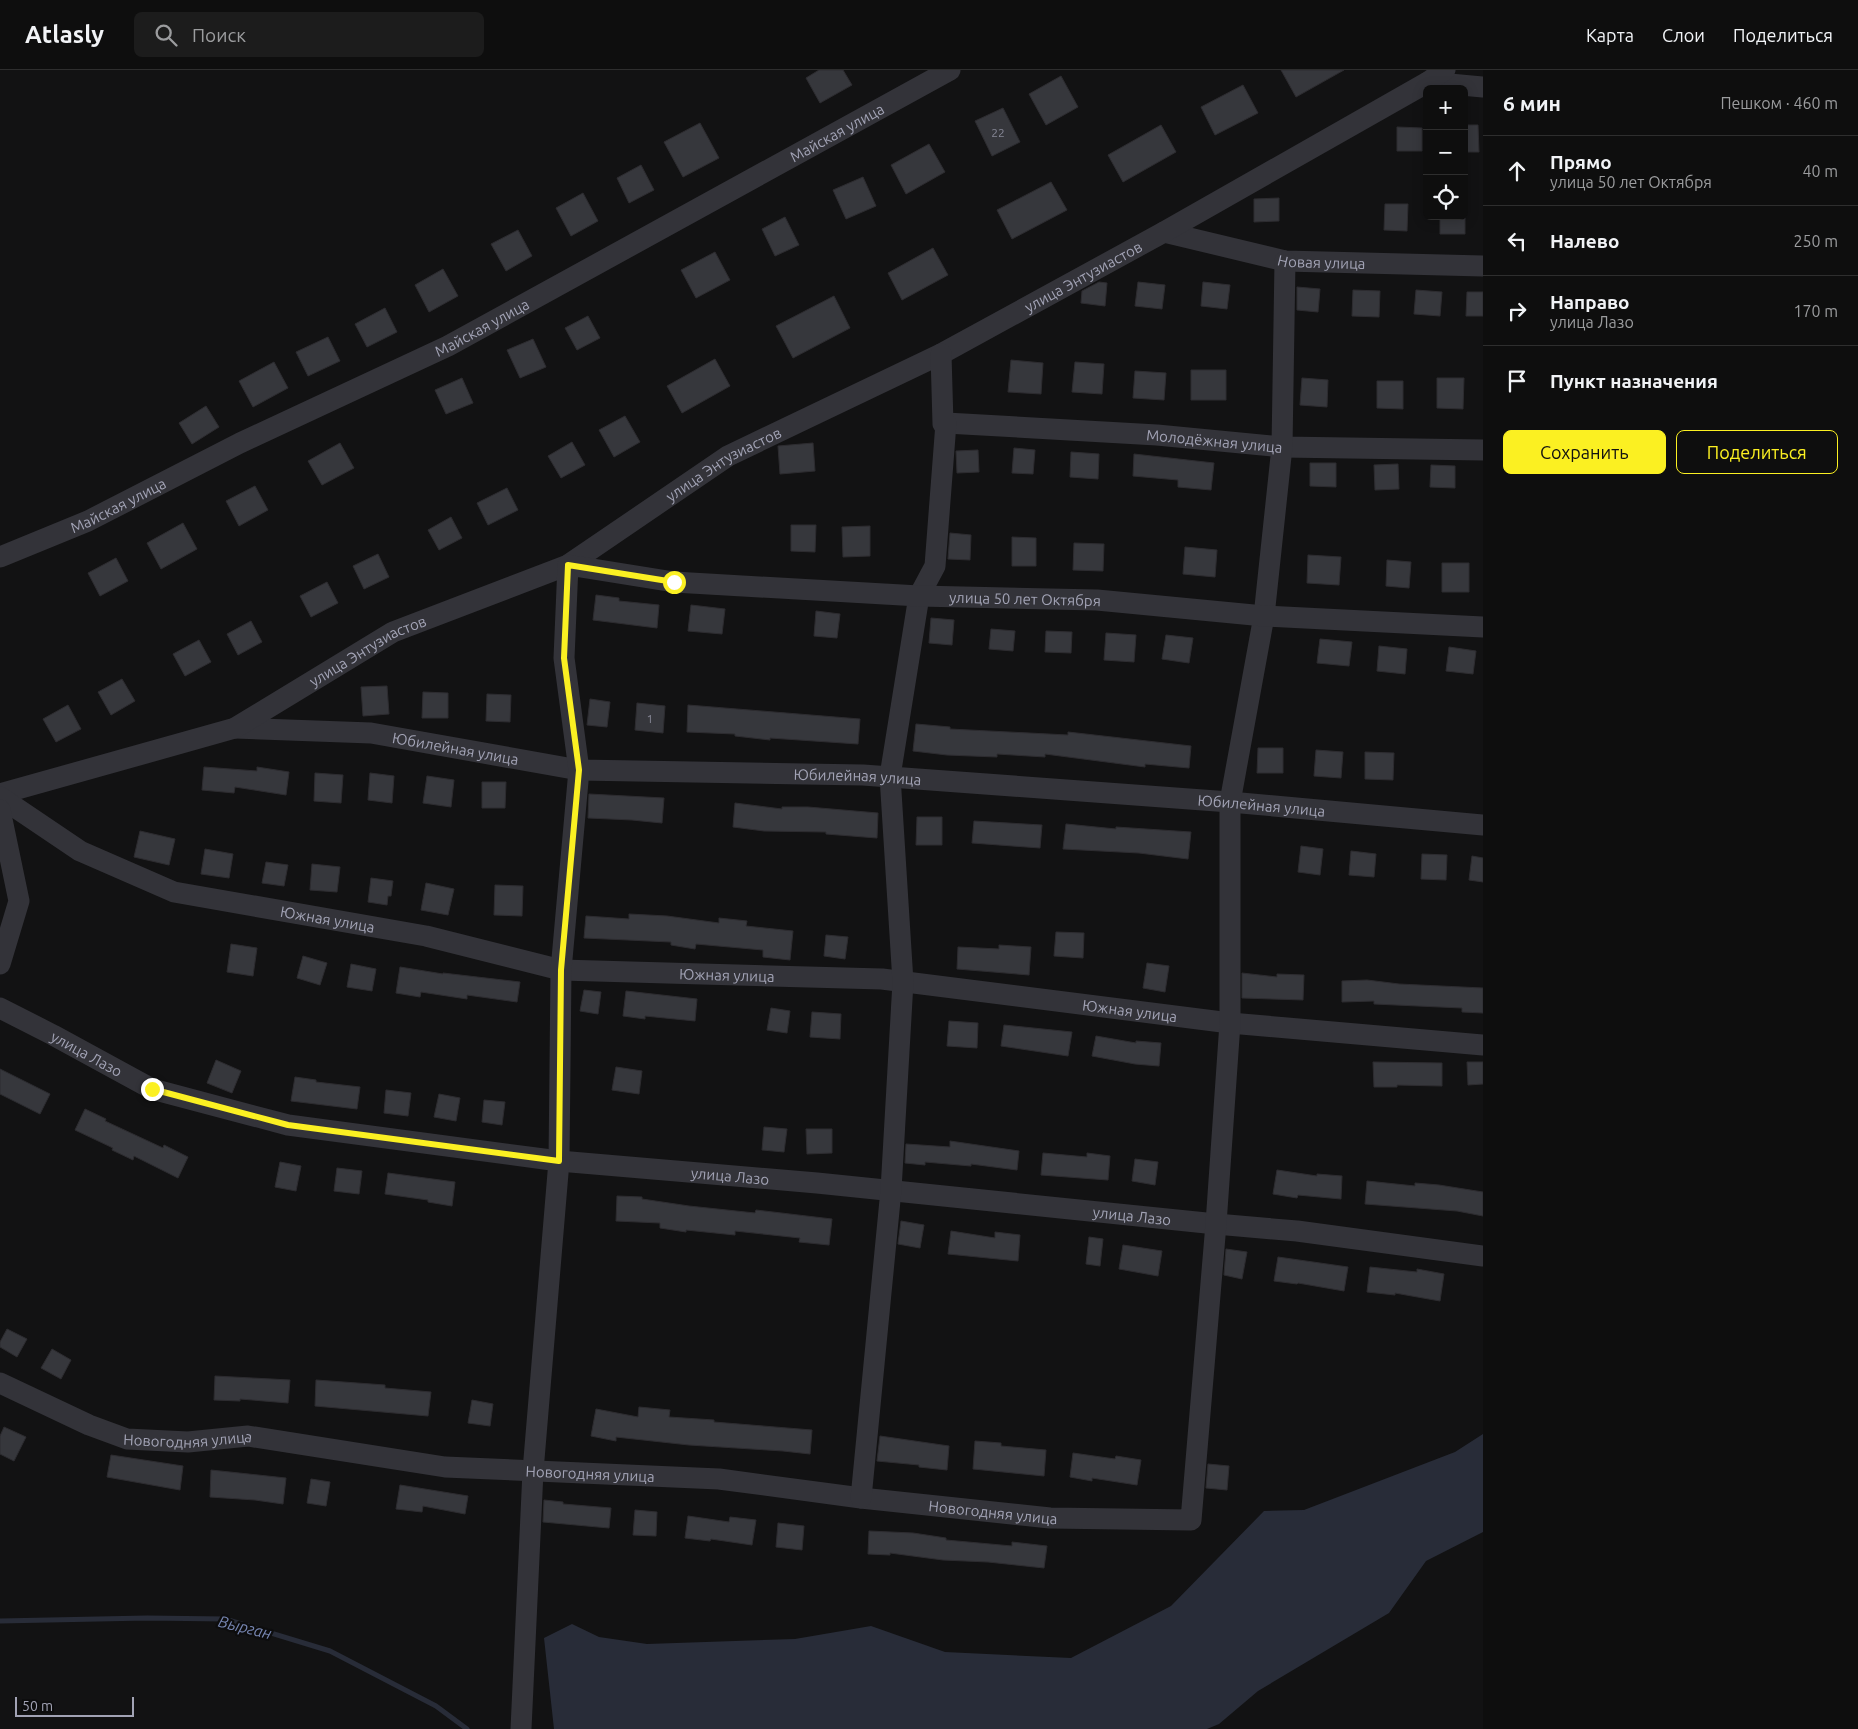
<!DOCTYPE html>
<html lang="ru">
<head>
<meta charset="utf-8">
<style>
	:root { --surface:#0e0e0e; --page:#1c1c1c; --text:#f1f3f6; --muted:#9b9c9e; --line:#2e2e2e; --accent:#fbf022 }
	body { margin:0; font-family:Ubuntu,sans-serif; background:var(--page); color:var(--text) }
	.controls { position:absolute; right:15px; top:15px; display:grid; overflow:hidden; border-radius:8px; box-shadow:0 2px 12px #0003 }
	.controls button { width:45px; height:45px; display:grid; place-items:center; padding:0; border:0; border-bottom:1px solid var(--line); background:var(--surface); color:var(--text); font:25px sans-serif }
	.scale { position:absolute; left:15px; bottom:12px; width:119px; box-sizing:border-box; padding-left:5px; border:2px solid #a2a3b5; border-top:0; font-size:14px; line-height:18px; white-space:nowrap; color:#a2a3b5; -webkit-text-stroke:4px #0d0d0e; paint-order:stroke }
	.stop { position:absolute; width:15px; height:15px; margin:-11px; border:4px solid #fbf022; border-radius:50%; background:#fff }
	.stop.end { background:#fbf022; border-color:#fff; box-shadow:0 1px 5px #0008 }
	.list { margin:0; padding:0; list-style:none }
	h2 { display:flex; justify-content:space-between; align-items:center; height:65px; margin:0; padding:0 20px; font-size:21px }
	h2 small { font-size:16px; font-weight:400; color:var(--muted) }
	.list li { display:grid; grid-template-columns:32px 1fr auto; gap:15px; align-items:center; box-sizing:border-box; height:70px; padding:0 20px; border-top:1px solid var(--line) }
	.list b { display:block; font-size:19px; white-space:nowrap }
	.list p { margin:0; font-size:16px; white-space:nowrap; color:var(--muted) }
	.list em { font-size:16px; font-style:normal; color:var(--muted) }
	.actions { display:flex; gap:10px; padding:15px 20px }
	.actions a { flex:1; padding:11px 0; border:1px solid var(--accent); border-radius:8px; text-align:center; font-size:18px; color:var(--accent) }
	.actions .main { background:var(--accent); color:#111 }
	.icon { flex:none; width:28px; height:28px; fill:none; stroke:currentColor; stroke-width:2; stroke-linecap:round; stroke-linejoin:round }
	.map { position:relative; flex:none; width:1483px; height:1659px; overflow:hidden }
	header { display:flex; align-items:center; gap:30px; box-sizing:border-box; height:70px; padding:0 25px; background:var(--surface); border-bottom:1px solid var(--line) }
	header strong { font-size:24px }
	nav { display:flex; gap:28px; margin-inline-start:auto; font-size:18px }
	.search { width:350px; height:45px; background:var(--page); display:flex; align-items:center; gap:12px; box-sizing:border-box; padding:0 18px; border-radius:8px; color:var(--muted); font-size:19px }
	main { display:flex }
	aside { flex:1; background:var(--surface) }
	.map>svg:first-child { display:block }
	.water { fill:#282c38 }
	.lines { fill:none; stroke-linecap:round; stroke-linejoin:round }
	.stream { stroke:#282c38; stroke-width:5 }
	.building { fill:#36373c; stroke:#2d2c30 }
	.minor { stroke:#333339; stroke-width:21 }
	.route { stroke:#fbf022; stroke-width:6 }
	.labels { text-anchor:middle; dominant-baseline:central; stroke-width:4.5; stroke-linejoin:round; paint-order:stroke }
	.number-label { font-size:12px; fill:#878897 }
	.street-label { font-size:15px; fill:#a2a3b5; stroke:#0d0d0e }
	.water-label { font-size:16px; font-style:italic; fill:#7786b2; stroke:#0d0d0e }
</style>
</head>
<body>
<header>
<strong>Atlasly</strong>
<div class="search"><svg class="icon" aria-label="search" viewBox="0 0 24 24"><circle cx="10" cy="10" r="6"/><path d="M15 15l6 6"/></svg>Поиск</div>
<nav><a>Карта</a><a>Слои</a><a>Поделиться</a></nav>
</header>
<main>
<div class="map">
<svg width="1483" height="1659" viewBox="0 0 1483 1659">
	<rect width="100%" height="100%" fill="#121213"/>
	<!-- water -->
	<path class="water" d="M1483 1364V1462L1426 1491 1389 1543 1258 1621 1219 1654 1207 1659H554L544 1568 572 1554 599 1567 647 1574 795 1569 871 1556 945 1582 1071 1588 1171 1536 1264 1441 1304 1440 1455 1382Z"/>
	<g class="lines">
		<!-- stream -->
		<path class="stream" d="M0 1551 147 1548 225 1549 330 1581 436 1636 467 1659"/>
	</g>
	<!-- building -->
	<path class="building" d="M819 0H843L852 15 820 33 806 8Z
		M1281 0H1344L1296 27Z
		M1061 6 1078 37 1046 55 1029 24Z
		M1243 15 1258 43 1215 65 1201 37Z
		M1003 38 1020 72 992 86 975 51Z
		M700 53 719 88 683 107 664 72Z
		M1161 55 1176 82 1123 112 1108 85Z
		M1464 55H1478L1479 82H1464Z
		M1397 57 1422 58V81H1397Z
		M929 74 945 102 906 124 891 95Z
		M641 95 654 120 629 133 617 108Z
		M863 107 876 136 846 149 833 120Z
		M1051 112 1067 140 1012 169 997 140Z
		M583 123 598 151 571 166 556 138Z
		M1279 128V151L1254 152V129Z
		M1385 134H1408L1407 161 1384 160Z
		M1440 146H1465V164H1440Z
		M785 147 799 175 775 186 762 159Z
		M518 160 532 186 506 201 491 174Z
		M933 178 948 205 902 230 888 203Z
		M715 182 730 210 696 228 681 200Z
		M443 199 458 226 429 242 415 215Z
		M1099 212 1107 213 1105 236 1081 233 1082 221Z
		M1138 212 1165 215 1162 239 1135 236Z
		M1203 212 1230 215 1227 239 1201 236Z
		M1297 217 1320 219 1318 242 1297 240Z
		M1353 220 1380 221 1379 247 1352 246Z
		M1416 220 1442 222 1440 246 1414 244Z
		M1467 222H1483V246H1466Z
		M834 226 850 258 793 288 776 256Z
		M385 238 397 262 367 277 355 254Z
		M588 246 600 268 577 280 565 258Z
		M328 267 340 291 308 306 296 282Z
		M533 269 546 297 520 308 507 280Z
		M715 289 730 316 682 343 667 316Z
		M1011 290 1043 293 1041 324 1008 322Z
		M274 292 288 318 253 337 239 311Z
		M1075 292 1104 294 1102 324 1072 322Z
		M1191 300H1226V330H1191Z
		M1135 301 1166 303 1164 330 1133 328Z
		M462 308 473 333 446 344 435 320Z
		M1302 308 1328 310 1327 337 1300 335Z
		M1437 308H1464L1463 339 1437 338Z
		M1377 311H1403V339L1377 338Z
		M206 336 219 357 192 374 179 353Z
		M625 346 640 372 614 387 599 360Z
		M572 372 585 395 561 408 548 386Z
		M340 373 354 398 322 415 308 391Z
		M813 373 815 401 780 404 778 376Z
		M1014 378 1035 380 1033 404 1012 403Z
		M978 380 979 402 957 403 956 381Z
		M1071 382 1099 384 1098 409 1070 407Z
		M1134 384 1214 393 1211 420 1178 417V410L1133 406Z
		M1310 393H1336V417L1310 416Z
		M1398 394 1399 419 1375 420 1374 395Z
		M1431 395 1455 396V418L1430 417Z
		M255 416 268 440 239 456 226 431Z
		M507 418 518 440 488 455 477 433Z
		M451 447 462 468 439 480 428 460Z
		M183 453 197 479 161 499 147 473Z
		M791 455H816L815 482 791 481Z
		M870 456V486L843 487 842 457Z
		M950 463 971 465 970 490 948 489Z
		M1012 467 1036 468V496H1012Z
		M1074 473 1104 474 1103 501 1073 500Z
		M1185 477 1217 480 1215 507 1183 504Z
		M378 484 389 507 364 519 353 496Z
		M1308 485 1341 487 1339 515 1307 513Z
		M116 488 128 511 100 526 88 503Z
		M1387 490 1411 492 1409 518 1386 516Z
		M1442 493H1469V522H1442Z
		M327 512 338 533 311 547 300 526Z
		M596 525 619 528V531L659 535 657 558 593 550Z
		M691 535 725 539 722 564 688 561Z
		M816 541 840 544 837 568 814 566Z
		M931 548 954 550 952 575 929 573Z
		M251 551 262 572 238 585 227 564Z
		M991 559 1015 561 1013 581 989 579Z
		M1046 561 1072 562 1071 583 1045 582Z
		M1106 563 1136 565 1134 592 1104 590Z
		M1166 565 1193 568 1189 593 1162 589Z
		M1320 569 1352 572 1349 596 1317 593Z
		M199 570 211 592 185 606 173 584Z
		M1379 576 1407 579 1405 604 1377 601Z
		M1449 577 1476 581 1473 604 1446 601Z
		M122 609 135 631 111 645 98 622Z
		M387 616 389 644 363 646 361 617Z
		M423 622 448 623V648H422Z
		M487 624 511 625 510 652 486 651Z
		M590 629 610 632 607 657 587 655Z
		M637 633 665 636 663 663 635 660Z
		M68 635 81 659 56 672 43 649Z
		M688 635 860 649 858 674 770 668V670L735 666V664L687 662Z
		M916 654 950 657V659L1068 665V662L1191 676 1189 698 1145 694V697L1045 684V687L997 684V687L947 685 913 681Z
		M1258 678H1283V703H1257Z
		M1316 680 1343 682 1341 708 1314 706Z
		M1365 682 1394 683 1393 710 1365 709Z
		M204 697 257 701V697L289 702 286 725 235 717 234 723 202 720Z
		M315 703 343 705 341 733 314 731Z
		M370 703 394 706 392 733 368 730Z
		M427 706 454 710 451 737 423 733Z
		M482 712H506L505 738H482Z
		M589 724 664 728 662 753 632 750 588 748Z
		M735 733 782 739V737H808L878 743 877 768 826 764V762L764 761 733 757Z
		M917 747H942V775H916Z
		M974 751 1042 755 1040 778 972 773Z
		M1066 754 1116 759V757L1191 762 1188 789 1139 783 1063 779Z
		M140 761 175 769 169 795 134 787Z
		M1301 776 1323 779 1320 805 1298 802Z
		M205 779 233 784 229 808 201 804Z
		M1351 781 1376 784 1374 807 1349 805Z
		M1422 784 1447 785 1446 810 1421 809Z
		M1472 786 1483 788V812L1469 810Z
		M266 792 288 795 284 816 262 813Z
		M312 794 340 797 337 822 310 820Z
		M371 808 393 811 391 826H388L387 835 368 832Z
		M426 813 454 819 448 845 421 840Z
		M495 815 523 816 522 846 494 845Z
		M629 844 667 846 719 853V848L747 851 746 856 793 861 790 890 763 887V880L696 874 695 879 671 875V872L584 868 586 846 629 849Z
		M1056 862 1084 863 1083 888 1054 886Z
		M826 865 848 867 845 889 824 886Z
		M231 874 257 878 253 906 227 902Z
		M999 875 1031 877 1029 905 957 899 958 877 999 879Z
		M303 886 327 893 320 915 297 908Z
		M1147 893 1169 896 1165 922 1143 918Z
		M351 894 376 899 372 921 347 917Z
		M400 897 443 904V903L520 912 517 932 467 925V929L421 922 420 927 396 923Z
		M1242 903 1277 907V904L1304 905 1303 930 1242 928Z
		M1367 910 1399 914 1483 918V943L1462 942V938L1374 934V931L1342 932V911Z
		M584 920 601 922 598 944 580 941Z
		M626 921 697 929 695 951 645 946V949L623 946Z
		M771 938 790 941 787 963 767 960Z
		M812 942 841 944 840 969 810 967Z
		M949 951 978 953 977 978 947 976Z
		M1004 955 1072 962 1068 986 1001 976Z
		M1096 966 1136 973V971L1161 973 1159 996 1135 994 1092 986Z
		M216 990 241 1001 232 1023 207 1013Z
		M1373 992 1442 993V1016L1397 1015V1017H1374Z
		M1467 992H1483V1014L1468 1015Z
		M616 997 642 1001 639 1024 612 1020Z
		M0 999 50 1024 40 1044 0 1024Z
		M295 1007 316 1010V1012L360 1017 357 1039 291 1031Z
		M386 1020 411 1023 408 1046 384 1043Z
		M439 1024 460 1028 456 1051 434 1047Z
		M484 1030 505 1032 502 1055 482 1052Z
		M85 1039 106 1049 105 1051 163 1078 164 1075 188 1087 178 1108 134 1086 133 1090 112 1080 113 1078 75 1060Z
		M764 1057 787 1059 784 1082 762 1080Z
		M806 1059H832V1083L807 1084Z
		M950 1071 1019 1081 1017 1100 971 1094V1096L925 1092V1095L905 1093 906 1074 950 1077Z
		M1043 1083 1087 1087V1083L1110 1086 1108 1110 1041 1105Z
		M1135 1089 1158 1092 1155 1115 1132 1111Z
		M280 1092 301 1096 296 1121 275 1117Z
		M337 1098 362 1101 359 1124 334 1121Z
		M1277 1100 1317 1106V1104L1342 1106 1341 1129 1298 1125 1297 1128 1273 1124Z
		M388 1103 455 1112 452 1136 428 1132V1130L385 1124Z
		M1367 1111 1415 1116V1113L1439 1115 1483 1122V1146L1457 1141 1365 1134Z
		M617 1126 642 1127V1129L689 1136 755 1143 756 1140 832 1149 829 1175 799 1172 800 1168 735 1161V1165L686 1160V1162L660 1158V1153L616 1151Z
		M901 1151 924 1155 920 1178 898 1174Z
		M951 1161 995 1168V1162L1020 1165 1018 1191 948 1184Z
		M1089 1167 1103 1169 1100 1196 1086 1194Z
		M1123 1175 1162 1181 1158 1206 1119 1199Z
		M1226 1179 1247 1182 1242 1209 1224 1205Z
		M1278 1187 1348 1197 1344 1221 1298 1213 1297 1214 1274 1211Z
		M1370 1197 1417 1202V1199L1444 1204 1440 1231 1395 1223V1225L1367 1222Z
		M7 1259 27 1269 17 1287 0 1277V1272Z
		M52 1279 71 1290 61 1309 41 1298Z
		M215 1306 290 1310 288 1333 240 1329V1331L214 1330Z
		M316 1310 385 1315V1318L431 1322 428 1346 315 1336Z
		M472 1330 493 1334 490 1356 468 1353Z
		M639 1337 670 1340 669 1347 714 1350V1352L812 1360 810 1384 783 1381 689 1375 616 1367V1371L591 1366 596 1339 638 1347Z
		M4 1357 26 1367 14 1391 0 1384V1366Z
		M880 1366 949 1376 947 1400 919 1397V1395L877 1391Z
		M975 1371 1001 1373V1376L1046 1380 1044 1406 973 1399Z
		M1073 1383 1115 1389 1116 1386 1141 1390 1137 1415 1092 1408V1411L1070 1407Z
		M111 1385 183 1396 180 1420 107 1407Z
		M1208 1394 1229 1396 1227 1420 1206 1418Z
		M211 1400 286 1408 283 1434 255 1430 210 1427Z
		M311 1409 330 1412 326 1436 307 1433Z
		M400 1415 468 1426 465 1444 423 1436 422 1442 396 1439Z
		M544 1430 563 1432V1434L611 1438 609 1458 543 1452Z
		M635 1440 657 1442 656 1466 633 1465Z
		M688 1446 729 1452 730 1447 756 1450 752 1475 711 1469 710 1471 685 1468Z
		M778 1453 804 1456 802 1480 776 1477Z
		M869 1461 913 1463 946 1468V1470L1012 1476V1472L1047 1476 1044 1498 988 1492 943 1490 890 1483V1485L868 1484Z"/>
	<g class="lines">
		<!-- minor -->
		<g class="minor">
			<path d="M1428 12 1483 17"/>
			<path id="s1" d="M1164 162 1285 191 1483 196"/>
			<path id="s2" d="M946 353 1157 365 1282 377 1483 380"/>
			<path id="s3" d="M0 487 88 451 240 373 448 276 950 0"/>
			<path id="s4" d="M235 658 371 663 579 700 863 705 1230 732 1483 755"/>
			<path id="s5" d="M0 724 235 658 393 562 568 495 728 386 941 284 1164 162 1428 12 1445 0"/>
			<path id="s6" d="M0 727 80 781 174 822 426 866 561 900 882 909 1230 953 1483 975"/>
			<path d="M0 740 19 831 0 894"/>
			<path id="s7" d="M0 938 53 965 152 1019 288 1055 559 1091 817 1113 1216 1154 1297 1161 1483 1186"/>
			<path id="s8" d="M0 1313 89 1355 127 1369 188 1372 248 1366 445 1397 719 1409 861 1428 1050 1448 1191 1450 1216 1154 1230 953V732L1264 546 1282 377 1285 191"/>
			<path d="M861 1428 891 1120 903 912 890 706 919 526 935 496 946 353 943 354 941 284"/>
			<path id="s9" d="M521 1659 533 1401 559 1091 561 900 579 700 564 588 568 495 674 512 919 526 1097 530 1264 546 1483 557"/>
		</g>
	</g>
	<g class="lines">
		<!-- route -->
		<path class="route" d="M152 1019 288 1055 559 1091 561 900 579 700 564 588 568 495 674 512"/>
	</g>
	<g class="labels">
		<!-- number labels -->
		<g class="number-label">
			<text x="998" y="62">22</text>
			<text x="650" y="648">1</text>
		</g>
		<!-- street labels -->
		<g class="street-label">
			<text stroke="none"><textPath href="#s3" startOffset="939">Майская улица</textPath></text>
			<text stroke="none"><textPath href="#s1" startOffset="161">Новая улица</textPath></text>
			<text stroke="none"><textPath href="#s5" startOffset="1208">улица Энтузиастов</textPath></text>
			<text stroke="none"><textPath href="#s3" startOffset="534">Майская улица</textPath></text>
			<text stroke="none"><textPath href="#s2" startOffset="269">Молодёжная улица</textPath></text>
			<text stroke="none"><textPath href="#s5" startOffset="802">улица Энтузиастов</textPath></text>
			<text stroke="none"><textPath href="#s3" startOffset="129">Майская улица</textPath></text>
			<text stroke="none"><textPath href="#s9" startOffset="1626">улица 50 лет Октября</textPath></text>
			<text stroke="none"><textPath href="#s5" startOffset="398">улица Энтузиастов</textPath></text>
			<text stroke="none"><textPath href="#s4" startOffset="222">Юбилейная улица</textPath></text>
			<text stroke="none"><textPath href="#s4" startOffset="626">Юбилейная улица</textPath></text>
			<text stroke="none"><textPath href="#s4" startOffset="1031">Юбилейная улица</textPath></text>
			<text stroke="none"><textPath href="#s6" startOffset="355">Южная улица</textPath></text>
			<text stroke="none"><textPath href="#s6" startOffset="760">Южная улица</textPath></text>
			<text stroke="none"><textPath href="#s6" startOffset="1165">Южная улица</textPath></text>
			<text stroke="none"><textPath href="#s7" startOffset="98">улица Лазо</textPath></text>
			<text stroke="none"><textPath href="#s7" startOffset="758">улица Лазо</textPath></text>
			<text stroke="none"><textPath href="#s7" startOffset="1162">улица Лазо</textPath></text>
			<text stroke="none"><textPath href="#s8" startOffset="200">Новогодняя улица</textPath></text>
			<text stroke="none"><textPath href="#s8" startOffset="605">Новогодняя улица</textPath></text>
			<text stroke="none"><textPath href="#s8" startOffset="1010">Новогодняя улица</textPath></text>
		</g>
		<!-- water labels -->
		<g class="water-label">
			<text transform="translate(245 1557) rotate(14)">Вырган</text>
		</g>
	</g>
</svg>
<div class="controls">
<button>+</button>
<button>−</button>
<button><svg class="icon" aria-label="locate" viewBox="0 0 24 24"><circle cx="12" cy="12" r="6"/><path d="M12 2v4M12 18v4M2 12h4M18 12h4"/></svg></button>
</div>
<div class="scale">50 m</div>
<div class="stop" style="left:674px;top:512px"></div>
<div class="stop end" style="left:152px;top:1019px"></div>
</div>
<aside>
<h2>6 мин<small>Пешком · 460 m</small></h2>
<ul class="list">
<li><svg class="icon" aria-label="ahead" viewBox="0 0 24 24"><path d="M12 20V5M6 11l6-6 6 6"/></svg><div><b>Прямо</b><p>улица 50 лет Октября</p></div><em>40 m</em></li>
<li><svg class="icon" aria-label="left" viewBox="0 0 24 24"><path d="M17 20v-9H6M10 6l-5 5 5 5"/></svg><div><b>Налево</b></div><em>250 m</em></li>
<li><svg class="icon" aria-label="right" viewBox="0 0 24 24"><path d="M7 20v-9h11M14 6l5 5-5 5"/></svg><div><b>Направо</b><p>улица Лазо</p></div><em>170 m</em></li>
<li><svg class="icon" aria-label="arrive" viewBox="0 0 24 24"><path d="M6 21V4h12l-3 4 3 4H6"/></svg><div><b>Пункт назначения</b></div></li>
</ul>
<div class="actions"><a class="main">Сохранить</a><a>Поделиться</a></div>
</aside>
</main>
</body>
</html>
